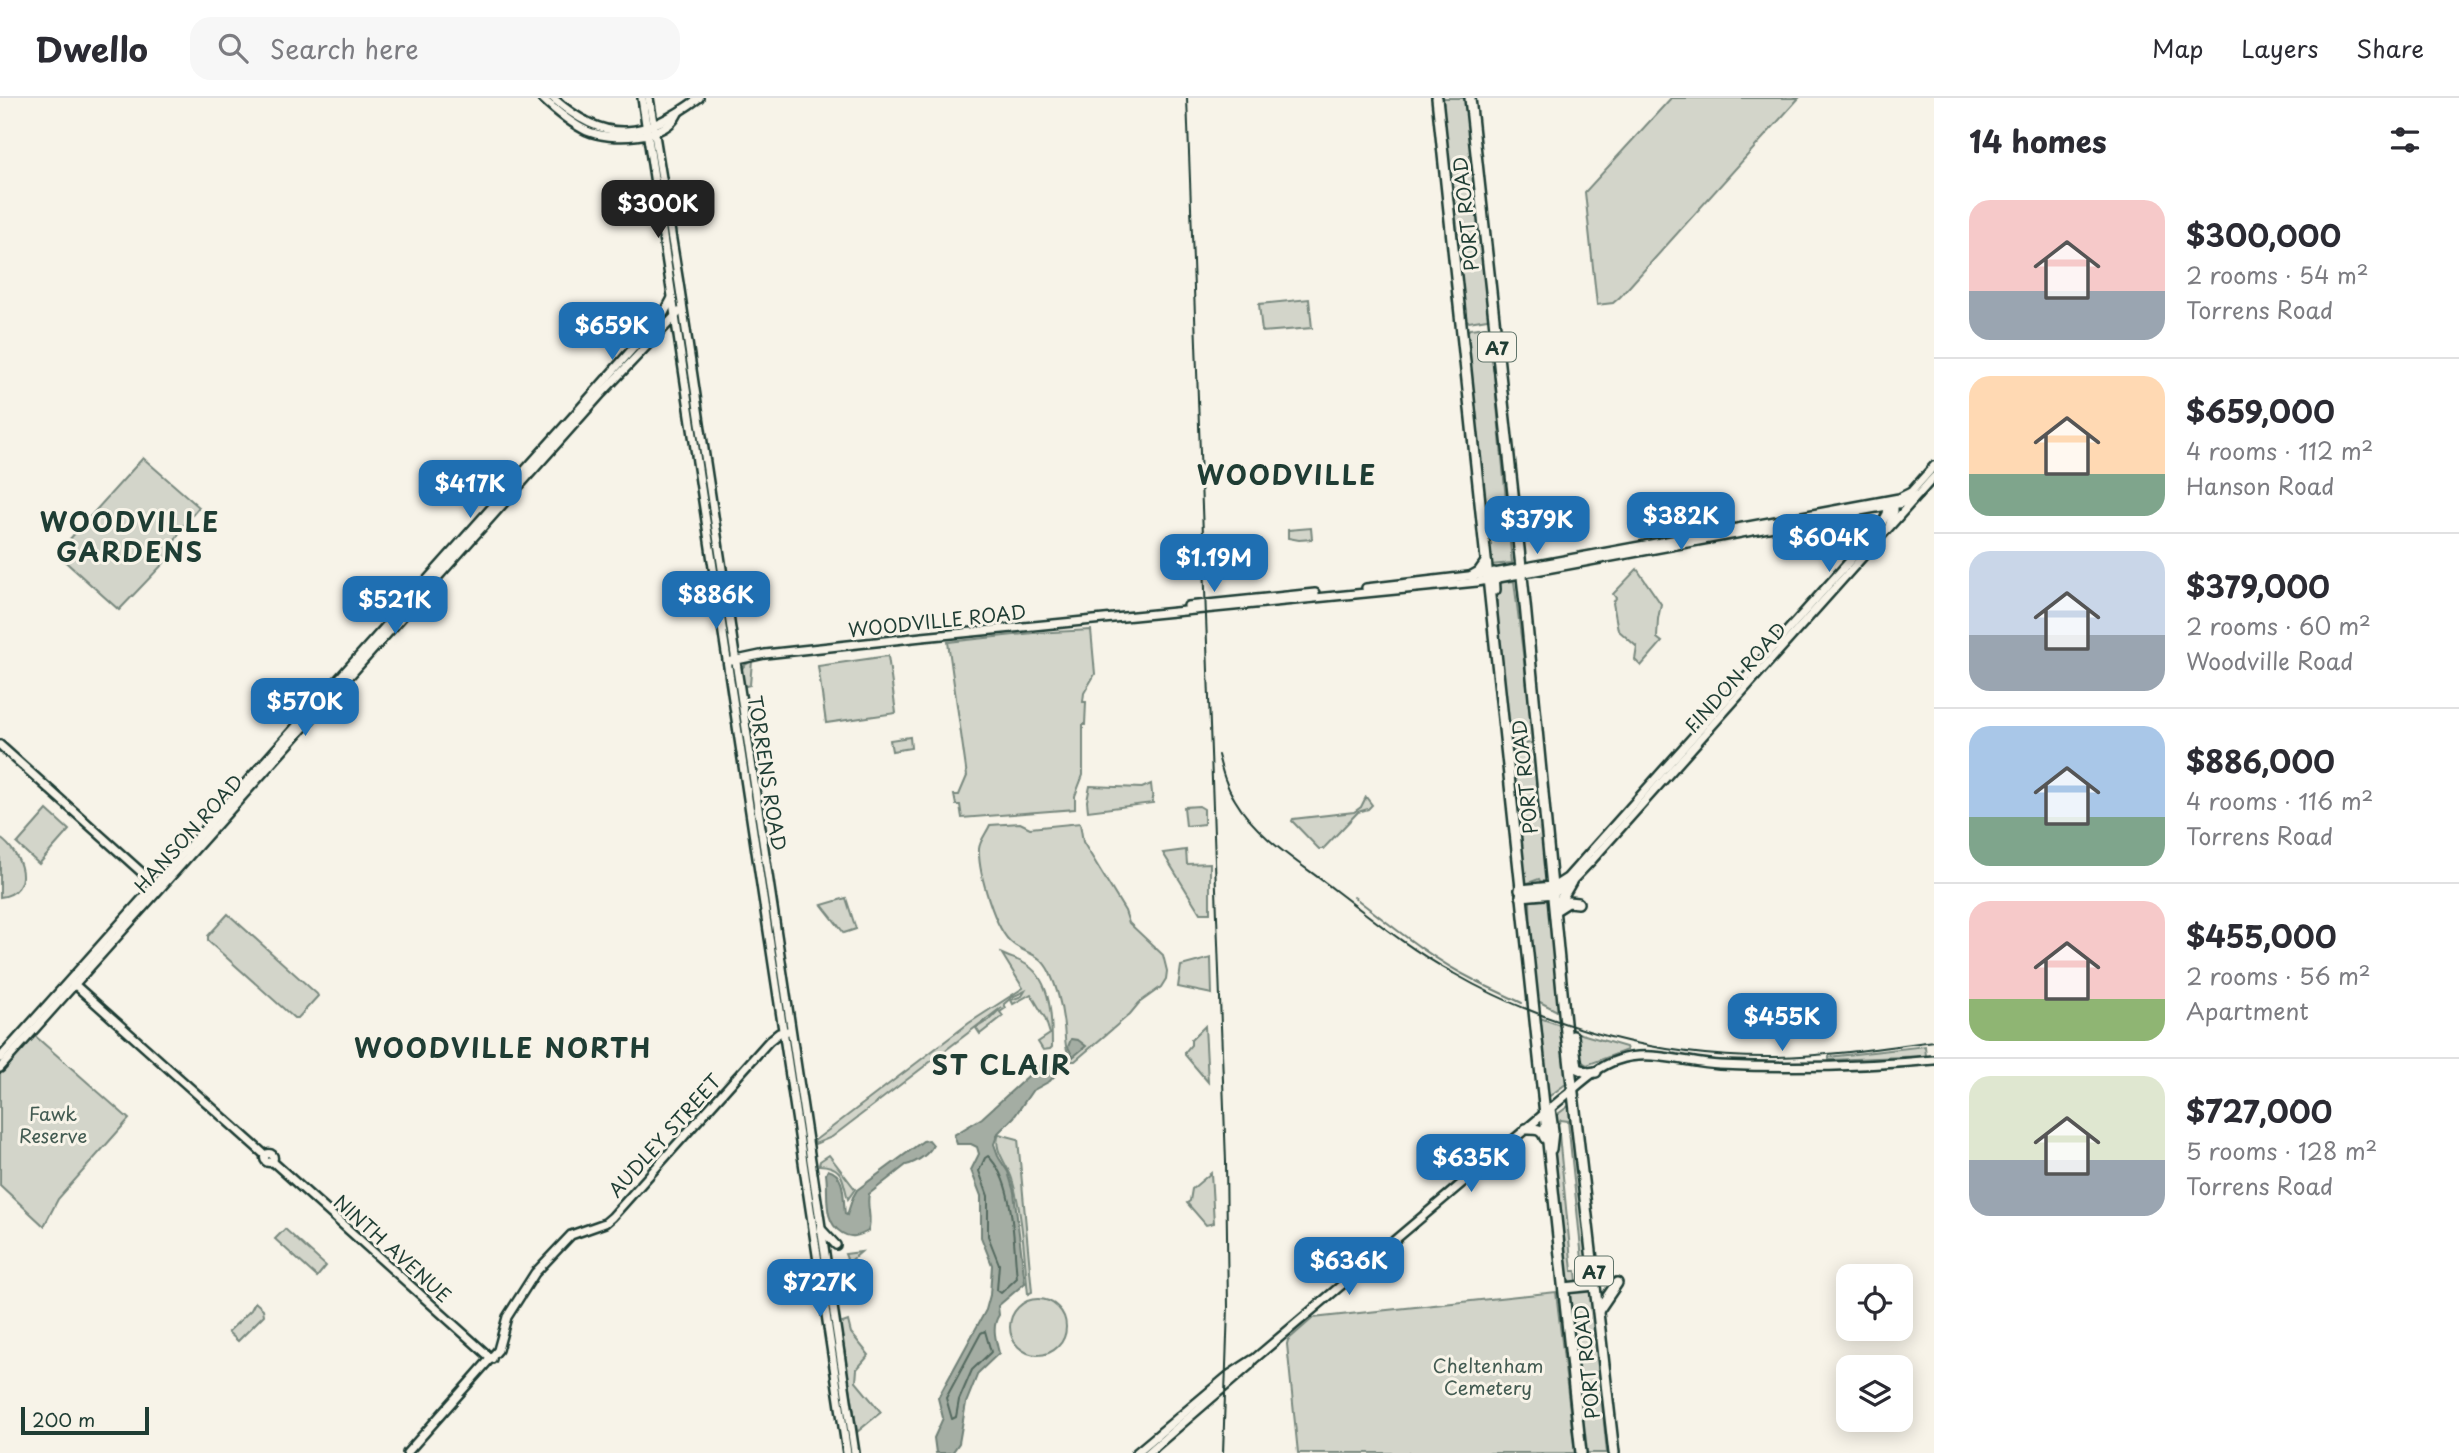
<!DOCTYPE html>
<meta charset="utf-8">
<style>
body{margin:0;font-family:"Playpen Sans",sans-serif;background:#f7f7f7;color:#2b2b33;height:100vh;display:flex;flex-direction:column;font-size:26px;white-space:nowrap}
*{box-sizing:border-box;margin:0}
p{font-size:23px;color:#7c7c81}
.icon{flex:none;width:38px;height:38px;fill:none;stroke:currentColor;stroke-width:2;stroke-linecap:round;stroke-linejoin:round}
.map{position:relative;flex:1;overflow:hidden}
.sheet{display:flex;flex-direction:column;background:#fff;width:525px}
.sheet>*{flex:none}
.controls{position:absolute;left:1836px;top:1166px;display:grid;gap:14px}
.controls a{display:grid;place-items:center;width:77px;height:77px;border-radius:14px;background:#fff;box-shadow:0 4px 18px #0003;font-size:35px}
.scale{position:absolute;left:21px;bottom:18px;width:128px;box-sizing:border-box;padding-left:7px;border:4px solid #1f3d34;border-top:0;font-size:19px;line-height:24px;white-space:nowrap;color:#1f3d34;-webkit-text-stroke:5px #f7f3e8;paint-order:stroke}
.price{position:absolute;translate:-50% -60px;padding:0 16px;border-radius:14px;background:#1f6fb2;color:#fff;font-size:23px;line-height:46px;filter:drop-shadow(0 2px 4px #0008)}
.price::after{content:'';position:absolute;left:50%;top:42px;width:21px;height:16px;margin-left:-10px;background:inherit;clip-path:polygon(0 0,100% 0,50% 100%)}
.price.on{background:#222;color:#fff}
ul{padding:0;list-style:none}
li{display:flex;align-items:center;gap:21px;height:175px;padding:0 35px}
li+li{border-top:2px solid #e1e1e2}
li span{display:grid;place-items:center;flex:none;width:196px;height:140px;border-radius:21px;color:#555}
li>.icon{margin-inline-start:auto}
span .icon{width:84px;height:84px;fill:#fffc;stroke-width:1}
li b{font-size:30px}
h2{display:flex;justify-content:space-between;align-items:center;height:84px;padding:0 35px;font-size:30px}
header{display:flex;align-items:center;gap:42px;box-sizing:border-box;height:98px;padding:0 35px;background:#fff;border-bottom:2px solid #e1e1e2}
header strong{font-size:33px}
nav{display:flex;gap:38px;margin-inline-start:auto;font-size:24px}
.search{width:490px;height:63px;background:#f7f7f7;display:flex;align-items:center;gap:18px;box-sizing:border-box;padding:0 24px;border-radius:21px;color:#7c7c81;font-size:26px}
main{display:flex;flex:1;min-height:0}
.map>svg:first-child{display:block}
</style>
<header>
<strong>Dwello</strong>
<div class="search"><svg class="icon" aria-label="search" viewBox="0 0 24 24"><circle cx="10" cy="10" r="6"/><path d="M15 15l6 6"/></svg>Search here</div>
<nav><a>Map</a><a>Layers</a><a>Share</a></nav>
</header>
<main>
<div class="map">
<svg width="1934" height="1355" viewBox="0 0 1934 1355">
<rect width="100%" height="100%" fill="#f7f3e8"/>
<filter id="ink" filterUnits="userSpaceOnUse"><feTurbulence type="fractalNoise" baseFrequency=".0143" numOctaves="2"/><feDisplacementMap in="SourceGraphic" scale="14" xChannelSelector="R" yChannelSelector="G"/><feConvolveMatrix kernelMatrix="1 2 1 2 8 2 1 2 1" color-interpolation-filters="sRGB"/></filter>
<g filter="url(#ink)">
<g fill="#d3d5ca" stroke="#79897f" stroke-width="2">
<path d="M1441,0h24l10,98 -4,5 -15,3 -4,-3z"/>
<path d="M1671,0h128l-179,199 -7,6 -16,2 -12,-113z"/>
<path d="M1473,110l4,3 12,105 -2,3 -18,3 -4,-4 -11,-104 1,-3z"/>
<path d="M1309,201l3,29 -50,4 -3,-28z"/>
<path d="M1486,229l4,4 22,232 -21,2 -25,-233 4,-3z"/>
<path d="M143,360l56,49 -17,20 -18,36 -45,47 -60,-54v-5z"/>
<path d="M1311,430l1,11 -13,1 -11,-2v-8z"/>
<path d="M1637,471l24,35 -3,15 -1,19 5,4 -21,24 -6,-6 2,-13 -19,-17 -5,-27 3,-5 -3,-4z"/>
<path d="M1514,483l20,160 -3,2 -18,3 -4,-4 -11,-112 -2,-47z"/>
<path d="M1091,532l4,44 -11,19 -1,9h3l-1,23h-2v50l-8,21v13l-113,9 -2,-13h-4l-2,-10h5l8,-19 -19,-134 85,-9z"/>
<path d="M888,558l8,57 -70,10 -8,-57z"/>
<path d="M752,563l-2,24 -8,2c-2,-14 -4,-20 10,-26z"/>
<path d="M910,639l1,11 -19,3 -2,-11z"/>
<path d="M1531,651l4,3 13,130 -8,-1 -1,-2 -14,5 -14,-131 1,-2z"/>
<path d="M1151,686l2,19 -65,8 -1,-10 3,-15 52,2z"/>
<path d="M1366,699l6,8 -4,4 -10,3 -35,37h-4l-27,-28 1,-2 61,-7 7,-5z"/>
<path d="M1199,708l5,3v15l-18,2 -2,-19z"/>
<path d="M47,712l22,20 -30,34 -22,-20z"/>
<path d="M1020,725l10,5 50,-5 3,19 42,69 4,12 34,32 4,16 -1,8 -5,8 -22,16 -9,11 -55,47h-3c-9,-13 -6,-27 -9,-42 -2,-16 -6,-31 -13,-46 -10,-21 -23,-18 -37,-29 -18,-13 -35,-73 -34,-95 0,-7 8,-17 11,-24z"/>
<path d="M0,740c22,15 36,54 0,59z"/>
<path d="M1186,752l1,14 23,-1v50h-10l-37,-60z"/>
<path d="M846,800l10,31 -12,4 -22,-28z"/>
<path d="M1547,802l3,5 9,107 -21,-11 -7,-63 -1,-37z"/>
<path d="M228,816l89,80 1,2 -20,22h-4l-86,-77v-5z"/>
<path d="M1002,856c8,4 18,6 25,11 25,16 25,56 25,82l-2,2 -7,1 -5,-8 12,-8 -5,-16 -14,-24 -18,10 -2,-4 11,-4 3,-5 -13,6 -8,7 2,4 -6,4 3,4 -23,18 -4,-6 13,-8 13,-13 -170,130 -17,7 -1,-3 155,-118 54,-35z"/>
<path d="M1211,860l1,36 -34,-7 3,-21z"/>
<path d="M1540,920l20,7 7,58 -20,15z"/>
<path d="M1205,928l3,56 -23,-27v-3l6,-7v-5z"/>
<path d="M1578,935l48,14 1,3 -40,15 -6,-4z"/>
<path d="M34,937l95,84 -71,80 -14,27 -44,-41v-111z"/>
<path d="M1925,948l1,10 -97,4v-3z"/>
<path d="M1571,1006l11,88 6,87 -7,2 -1,-11 3,-1 -15,-148 -7,-1 -3,4 14,147h4l1,10 -6,2 -4,-3 -13,-136v-27z"/>
<path d="M999,1036l19,5 14,153 -4,2c-4,-38 -5,-79 -16,-115 -4,-14 -20,-30 -13,-45z"/>
<path d="M829,1057l26,34 -7,10c-6,-19 -3,-33 -29,-34l1,-4z"/>
<path d="M1211,1075l3,50 -8,2 -19,-22 3,-2 2,-12z"/>
<path d="M285,1131l41,37 -9,11 -42,-38z"/>
<path d="M861,1154l-28,24 -1,-14 7,3 8,-6 -2,-5z"/>
<path d="M1590,1191l1,2 16,162h-21l-17,-159 1,-2z"/>
<path d="M1556,1194l19,161h-277l-11,-109 1,-4 25,-22z"/>
<circle cx="1038" cy="1229" r="28"/>
<path d="M255,1204l8,7 1,6 -26,26 -10,-9 23,-22z"/>
<path d="M848,1223l3,12 18,22 -12,14 -1,13 25,30 -24,20 -17,-108z"/>
</g>
<g fill="#a4ada3" stroke="#6f8077" stroke-width="2">
<path d="M1071,941l7,1 8,6 -13,11 -5,-10z"/>
<path d="M1039,968l16,1 2,6 -7,8 -18,10 -18,26 -16,16 -4,11 5,14 9,14 6,20 11,91 -27,23 1,9c-8,12 -3,25 0,38l-21,20 -12,30 -7,40 -7,10h-16l-2,-15 9,-20 -5,-20 48,-88 4,-15 2,-30 -11,-28v-41l-10,-26 8,-16 -2,-7 -6,-3h-14l-3,-9 28,-17z"/>
<path d="M929,1042l4,5c-4,9 -17,18 -27,20l-37,29c-3,14 4,24 -1,37 -9,5 -17,8 -26,2 -20,-12 -13,-39 -16,-59l2,-4c18,4 15,29 17,44l2,1 6,-18 4,-7 66,-49z"/>
</g>
<g fill="none" stroke-linecap="round" stroke-linejoin="round">
<g stroke="#546a60" stroke-width="2">
<path d="M988,1058c27,26 25,86 29,122l-16,15 -4,-3 2,-26 -11,-28v-40l-9,-25 6,-13z"/>
<path d="M985,1233l6,21 -19,18 -13,30 -3,17 -4,2 -6,-21 35,-65z"/>
</g>
<g stroke="#6f8077" stroke-width="2">
<path d="M1354,799c39,30 76,61 120,83"/>
<path d="M1476,883l8,4"/>
<path d="M1486,888l36,17"/>
</g>
<defs>
<g id="secondary">
<path d="M542,0c14,13 28,25 45,33 23,10 79,9 91,-18"/>
<path d="M553,0c54,48 91,40 146,0"/>
<path d="M642,0l205,1355"/>
<path d="M649,0l30,185 176,1170"/>
<path d="M1889,428l5,-15v-11"/>
<path d="M1366,490l128,-15 405,-75 12,-6 23,-26"/>
<path d="M1188,508l127,-13"/>
<path d="M732,563l33,-7 157,-17 555,-55 426,-79 15,-8"/>
<path d="M0,647l158,142"/>
<path d="M1553,789l14,-9 312,-350 8,-14 2,-12"/>
<path d="M1554,795l17,-11 22,-23 341,-382"/>
<path d="M73,885l192,172"/>
<path d="M0,960l576,-645 88,-100 8,-15"/>
<path d="M0,970l602,-675 77,-81"/>
<circle cx="269" cy="1060" r="4.5"/>
<path d="M272,1063l220,198"/>
<path d="M823,1133l13,14"/>
<path d="M407,1355l91,-103 9,-33 28,-44 36,-38 34,-12 7,-6 157,-176 10,-8 9,-2"/>
<path d="M1136,1355l93,-78 23,-15"/>
<path d="M1148,1355l102,-88 3,-5 312,-264c16,-13 33,-30 53,-36 31,-11 69,3 101,5 72,3 144,2 215,-5"/>
</g>
<g id="highway">
<path d="M1437,0l144,1355"/>
<path d="M1470,0l55,506 40,419 49,430"/>
<path d="M1494,475l1,17"/>
<path d="M1472,478l7,-4 7,-10"/>
<path d="M1520,792l33,-3"/>
<path d="M1521,798l33,-3"/>
<path d="M1557,808l14,-24"/>
<path d="M1557,811l11,-7 10,1"/>
<path d="M1573,938l4,32 11,5 8,-1"/>
<path d="M1550,1011l3,22 -2,18"/>
<path d="M1526,1031c9,0 16,-1 19,9"/>
<path d="M1564,1190l31,-3"/>
<path d="M1598,1213l19,-28"/>
</g>
</defs>
<use href="#secondary" stroke="#1f3d34" stroke-width="12"/>
<use href="#highway" stroke="#1f3d34" stroke-width="14"/>
<use href="#secondary" stroke="#f7f3e8" stroke-width="7"/>
<use href="#highway" stroke="#f7f3e8" stroke-width="9"/>
<g stroke="#1f3d34" stroke-width="2">
<path d="M1187,0l39,1064 2,145 -5,146"/>
<path d="M1218,657c4,16 8,31 17,45 22,38 67,64 101,91 38,29 75,59 117,82 97,56 212,86 323,84 53,-1 106,-9 158,-16"/>
</g>
</g>
</g>
<g text-anchor="middle" dominant-baseline="central" stroke-width="6" stroke-linejoin="round" paint-order="stroke">
<g fill="#f7f3e8" stroke="#60746a" stroke-width="2">
<rect x="1478" y="234.5" width="38" height="29" rx="5"/>
<rect x="1575" y="1158.5" width="38" height="29" rx="5"/>
</g>
<g font-size="18" font-weight="bold" fill="#1f3d34">
<text x="1497" y="249">A7</text>
<text x="1594" y="1173">A7</text>
</g>
<g font-size="19" fill="#1f3d34" stroke="#f7f3e8">
<text transform="translate(1465 116) rotate(-96)">PORT ROAD</text>
<text transform="translate(937 522) rotate(-6)">WOODVILLE ROAD</text>
<text transform="translate(1735 579) rotate(-48)">FINDON ROAD</text>
<text transform="translate(768 675) rotate(81)">TORRENS ROAD</text>
<text transform="translate(1524 679) rotate(-96)">PORT ROAD</text>
<text transform="translate(188 735) rotate(-48)">HANSON ROAD</text>
<text transform="translate(664 1037) rotate(-48)">AUDLEY STREET</text>
<text transform="translate(393 1150) rotate(42)">NINTH AVENUE</text>
<text transform="translate(1586 1264) rotate(-96)">PORT ROAD</text>
</g>
<g font-size="19" fill="#435b52" stroke="#f7f3e8">
<text x="53" y="1015">Fawk<tspan x="53" dy="22">Reserve</tspan></text>
<text x="1488" y="1267">Cheltenham<tspan x="1488" dy="22">Cemetery</tspan></text>
</g>
<g font-size="26" font-weight="bold" letter-spacing="2" fill="#1f3d34" stroke="#f7f3e8">
<text x="1287" y="376">WOODVILLE</text>
<text x="130" y="423">WOODVILLE<tspan x="130" dy="30">GARDENS</tspan></text>
<text x="503" y="949">WOODVILLE NORTH</text>
<text x="1002" y="966">ST CLAIR</text>
</g>
</g>
</svg>
<div class="controls">
<a><svg class="icon" aria-label="locate" viewBox="0 0 24 24"><circle cx="12" cy="12" r="6"/><path d="M12 2v4M12 18v4M2 12h4M18 12h4"/></svg></a>
<a><svg class="icon" aria-label="layers" viewBox="0 0 24 24"><path d="M12 4l9 5-9 5-9-5zM3 14l9 5 9-5"/></svg></a>
</div>
<div class="scale">200 m</div>
<b class="price on" style="left:658px;top:142px">$300K</b>
<b class="price" style="left:612px;top:264px">$659K</b>
<b class="price" style="left:470px;top:422px">$417K</b>
<b class="price" style="left:1681px;top:454px">$382K</b>
<b class="price" style="left:1537px;top:458px">$379K</b>
<b class="price" style="left:1829px;top:476px">$604K</b>
<b class="price" style="left:1214px;top:496px">$1.19M</b>
<b class="price" style="left:716px;top:533px">$886K</b>
<b class="price" style="left:395px;top:538px">$521K</b>
<b class="price" style="left:305px;top:640px">$570K</b>
<b class="price" style="left:1782px;top:955px">$455K</b>
<b class="price" style="left:1471px;top:1096px">$635K</b>
<b class="price" style="left:1349px;top:1199px">$636K</b>
<b class="price" style="left:820px;top:1221px">$727K</b>
</div>
<section class="sheet">
<h2>14 homes<svg class="icon" aria-label="filters" viewBox="0 0 24 24"><path d="M4 7h16M4 17h16"/><circle cx="9" cy="7" r="2"/><circle cx="15" cy="17" r="2"/></svg></h2>
<ul>
<li><span style="background:linear-gradient(#f6c9c9 65%,#9aa5b1 0)"><svg class="icon" aria-label="home" viewBox="0 0 24 24"><path d="M3 11l9-7 9 7M6 9v11h12V9"/></svg></span><div><b>$300,000</b><p>2 rooms · 54 m²</p><p>Torrens Road</p></div></li>
<li><span style="background:linear-gradient(#ffd9b3 70%,#7fa58c 0)"><svg class="icon" aria-label="home" viewBox="0 0 24 24"><path d="M3 11l9-7 9 7M6 9v11h12V9"/></svg></span><div><b>$659,000</b><p>4 rooms · 112 m²</p><p>Hanson Road</p></div></li>
<li><span style="background:linear-gradient(#c9d6e8 60%,#9aa5b1 0)"><svg class="icon" aria-label="home" viewBox="0 0 24 24"><path d="M3 11l9-7 9 7M6 9v11h12V9"/></svg></span><div><b>$379,000</b><p>2 rooms · 60 m²</p><p>Woodville Road</p></div></li>
<li><span style="background:linear-gradient(#a9c7e8 65%,#7fa58c 0)"><svg class="icon" aria-label="home" viewBox="0 0 24 24"><path d="M3 11l9-7 9 7M6 9v11h12V9"/></svg></span><div><b>$886,000</b><p>4 rooms · 116 m²</p><p>Torrens Road</p></div></li>
<li><span style="background:linear-gradient(#f6c9c9 70%,#8fb573 0)"><svg class="icon" aria-label="home" viewBox="0 0 24 24"><path d="M3 11l9-7 9 7M6 9v11h12V9"/></svg></span><div><b>$455,000</b><p>2 rooms · 56 m²</p><p>Apartment</p></div></li>
<li><span style="background:linear-gradient(#dfe7d0 60%,#9aa5b1 0)"><svg class="icon" aria-label="home" viewBox="0 0 24 24"><path d="M3 11l9-7 9 7M6 9v11h12V9"/></svg></span><div><b>$727,000</b><p>5 rooms · 128 m²</p><p>Torrens Road</p></div></li>
</ul>
</section>
</main>
